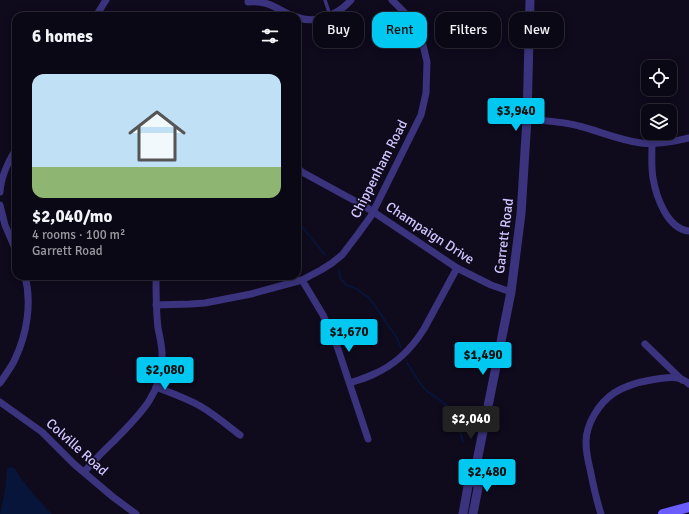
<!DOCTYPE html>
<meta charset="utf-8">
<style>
body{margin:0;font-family:Signika,sans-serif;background:#14111e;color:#f1f3f6;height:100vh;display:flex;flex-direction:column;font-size:15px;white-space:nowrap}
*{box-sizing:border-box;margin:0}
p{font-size:13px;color:#9a9aa0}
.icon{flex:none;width:22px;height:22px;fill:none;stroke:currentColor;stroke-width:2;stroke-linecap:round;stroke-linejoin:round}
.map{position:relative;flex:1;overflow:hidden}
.sheet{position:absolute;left:12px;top:12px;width:289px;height:268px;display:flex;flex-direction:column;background:#0b0815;border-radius:12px;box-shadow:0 2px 10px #0003,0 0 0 1px #2b2934}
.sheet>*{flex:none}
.guide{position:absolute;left:313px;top:12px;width:316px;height:36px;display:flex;gap:8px}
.tools{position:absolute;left:641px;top:60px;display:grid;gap:8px}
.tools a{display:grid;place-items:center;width:36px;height:36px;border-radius:8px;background:#0b0815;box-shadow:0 2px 10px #0003,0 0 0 1px #2b2934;font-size:20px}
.price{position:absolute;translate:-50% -34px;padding:0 9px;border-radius:4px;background:#00c8f0;color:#111;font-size:13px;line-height:26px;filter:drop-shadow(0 1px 2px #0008)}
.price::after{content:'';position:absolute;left:50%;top:24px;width:12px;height:9px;margin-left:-6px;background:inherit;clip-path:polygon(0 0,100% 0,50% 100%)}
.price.active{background:#222;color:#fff}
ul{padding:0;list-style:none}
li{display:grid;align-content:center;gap:8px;height:212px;padding:0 20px}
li+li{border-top:1px solid #2b2934}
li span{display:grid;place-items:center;height:124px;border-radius:12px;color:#555}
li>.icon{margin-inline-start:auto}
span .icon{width:72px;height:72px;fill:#fffc;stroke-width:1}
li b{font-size:17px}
h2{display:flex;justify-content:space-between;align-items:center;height:48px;padding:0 20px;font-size:17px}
.chip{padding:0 14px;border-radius:12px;background:#0b0815;box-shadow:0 2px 10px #0003,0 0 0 1px #2b2934;font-size:14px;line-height:36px}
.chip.active{background:#00c8f0;color:#111}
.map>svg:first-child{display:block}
</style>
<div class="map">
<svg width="689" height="514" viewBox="0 0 689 514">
<rect width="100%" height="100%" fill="#0f0a1c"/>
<path fill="#061539" d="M11,467l4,1 5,9 14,18 18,19h-52l5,-24 2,-21z"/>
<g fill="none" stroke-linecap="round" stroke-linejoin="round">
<g stroke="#061539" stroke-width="2">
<path d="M297,223l8,7 20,25"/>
<path d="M339,271l1,7 6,7 9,3 13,9 7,9 22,32 4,10"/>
<path d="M407,363c7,9 11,20 20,28 9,7 18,11 25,21 5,8 8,20 11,29"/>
</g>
<path stroke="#3b337d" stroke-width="3.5" d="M325,0l5,15"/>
<g stroke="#3b337d" stroke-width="7">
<path d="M248,2c20,-2 29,7 45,14"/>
<path d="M96,16l10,-16"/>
<path d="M297,17c18,8 42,-3 54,-17"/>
<path d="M527,119c17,2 35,2 52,7 20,5 40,14 62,17 16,2 32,-1 48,-5"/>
<path d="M652,143c0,12 -1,23 1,35 3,18 14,51 36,53"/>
<path d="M297,167l5,5 64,35 91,61 34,17 20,7"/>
<path d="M0,192c1,-16 8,-30 16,-43"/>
<path d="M0,205l5,20 11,26"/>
<path d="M302,280l21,35 14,31 31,93"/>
<path d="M156,305l34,-1 15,-1 46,-9 51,-14 19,-10 11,-7 10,-8 16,-21 13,-18 50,-101 5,-22 1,-31 -4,-17 -8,-17 -8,-13 -15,-15"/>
<path d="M645,344l37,36"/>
<path d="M0,383c5,-8 11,-15 15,-24 12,-25 17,-56 10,-83"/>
<path d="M350,383c8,-3 16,-5 24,-9 21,-9 38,-26 50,-45l33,-61"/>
<path d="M156,387c15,6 30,11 44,19 14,8 27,19 40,29"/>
<path d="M0,402l42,30 32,32 39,33 23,17"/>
<path d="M84,472c10,-11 19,-21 30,-31 23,-24 48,-46 48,-82 1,-10 -2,-21 -4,-31 -2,-17 -2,-35 -2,-52"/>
<path d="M601,514c-5,-15 -8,-30 -11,-45 -2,-8 -4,-18 -4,-27 0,-18 13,-39 28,-49 11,-7 25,-11 37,-13 13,-2 28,-6 38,4"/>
</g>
<g stroke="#3b337d" stroke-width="9">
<path d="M463,514l5,-28 7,-15 36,-179 10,-78 6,-95 3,-119"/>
<path d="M473,514l5,-26 -3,-17"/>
</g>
<path stroke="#6b5cff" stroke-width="10" d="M663,514l26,-7"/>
</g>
<g text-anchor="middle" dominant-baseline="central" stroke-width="3.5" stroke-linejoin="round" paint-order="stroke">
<g font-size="14" fill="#d0c5ff" stroke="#0f0a1c">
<text transform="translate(379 169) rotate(-63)">Chippenham Road</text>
<text transform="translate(430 233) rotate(33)">Champaign Drive</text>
<text transform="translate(504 236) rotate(-83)">Garrett Road</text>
<text transform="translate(77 447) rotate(42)">Colville Road</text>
</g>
</g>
</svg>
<div class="tools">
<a><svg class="icon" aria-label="locate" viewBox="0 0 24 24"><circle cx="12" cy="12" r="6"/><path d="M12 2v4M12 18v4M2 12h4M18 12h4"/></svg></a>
<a><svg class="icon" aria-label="layers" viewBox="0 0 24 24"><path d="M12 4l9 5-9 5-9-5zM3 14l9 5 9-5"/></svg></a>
</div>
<b class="price" style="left:516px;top:132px">$3,940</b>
<b class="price" style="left:349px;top:353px">$1,670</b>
<b class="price" style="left:483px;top:376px">$1,490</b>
<b class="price" style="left:165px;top:391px">$2,080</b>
<b class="price active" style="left:471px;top:440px">$2,040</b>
<b class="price" style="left:487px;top:493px">$2,480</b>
<div class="guide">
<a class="chip">Buy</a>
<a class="chip active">Rent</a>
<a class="chip">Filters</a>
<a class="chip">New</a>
</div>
<section class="sheet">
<h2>6 homes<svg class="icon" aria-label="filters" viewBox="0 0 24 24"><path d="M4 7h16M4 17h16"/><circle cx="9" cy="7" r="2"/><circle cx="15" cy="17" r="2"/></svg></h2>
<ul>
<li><span style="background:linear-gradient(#bfe0f5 75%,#8fb573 0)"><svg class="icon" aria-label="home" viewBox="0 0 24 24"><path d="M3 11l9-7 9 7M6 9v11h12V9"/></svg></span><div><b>$2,040/mo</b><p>4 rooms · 100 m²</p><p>Garrett Road</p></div></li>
</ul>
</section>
</div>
